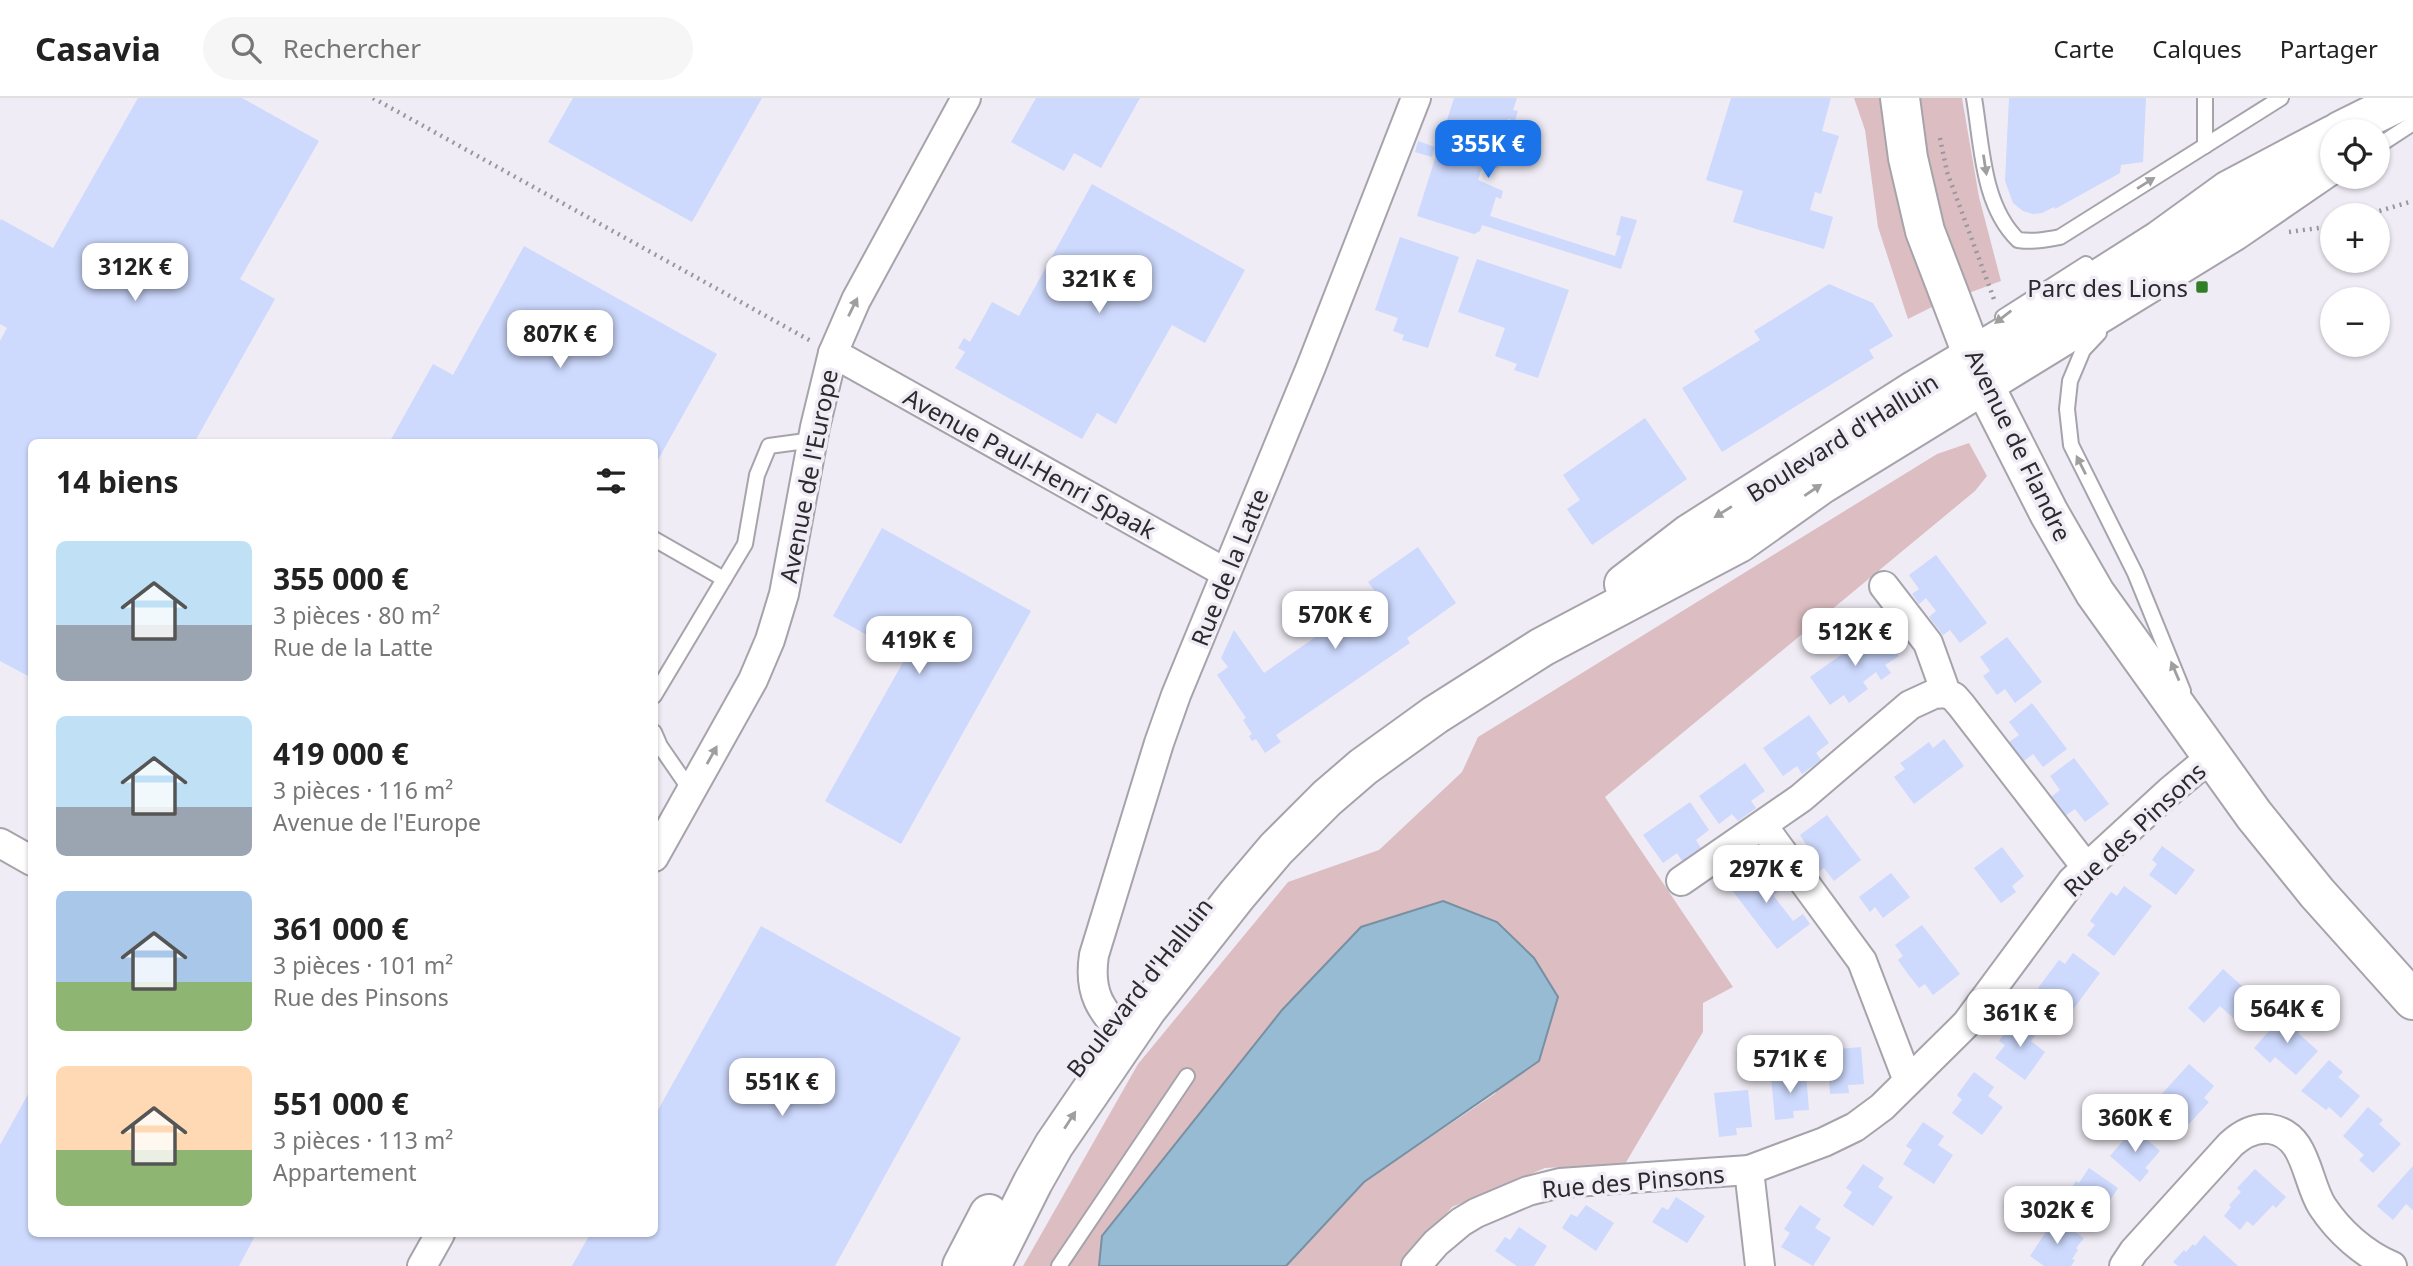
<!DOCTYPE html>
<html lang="fr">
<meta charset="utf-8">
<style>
body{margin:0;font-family:"Noto Sans",sans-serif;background:#f6f6f6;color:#222;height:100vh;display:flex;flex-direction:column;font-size:26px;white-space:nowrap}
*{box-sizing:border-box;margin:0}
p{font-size:23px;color:#767676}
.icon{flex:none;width:38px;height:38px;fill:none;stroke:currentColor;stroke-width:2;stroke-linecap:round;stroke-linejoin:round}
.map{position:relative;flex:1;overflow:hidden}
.panel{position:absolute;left:28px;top:341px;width:630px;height:798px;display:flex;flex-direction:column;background:#fff;border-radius:10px;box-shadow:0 2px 5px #0004}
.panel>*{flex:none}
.controls{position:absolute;left:2320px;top:21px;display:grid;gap:14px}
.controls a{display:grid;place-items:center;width:70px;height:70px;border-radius:50%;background:#fff;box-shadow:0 2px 5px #0004;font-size:35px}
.price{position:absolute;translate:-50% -60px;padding:0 16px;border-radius:14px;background:#fff;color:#222;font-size:23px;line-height:46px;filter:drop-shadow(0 2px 4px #0008)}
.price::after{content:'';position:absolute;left:50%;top:42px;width:21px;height:16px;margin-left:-10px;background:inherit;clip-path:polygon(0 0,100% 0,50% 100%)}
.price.current{background:#1a73e8;color:#fff}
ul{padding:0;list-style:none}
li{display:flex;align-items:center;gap:21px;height:175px;padding:0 28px}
li span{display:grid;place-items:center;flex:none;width:196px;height:140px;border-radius:10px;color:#555}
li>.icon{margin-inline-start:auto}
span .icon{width:84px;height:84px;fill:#fffc;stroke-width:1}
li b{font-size:30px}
h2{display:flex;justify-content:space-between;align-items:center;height:84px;padding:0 28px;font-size:30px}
header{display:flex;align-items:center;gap:42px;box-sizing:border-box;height:98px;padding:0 35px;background:#fff;border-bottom:2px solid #e0e0e0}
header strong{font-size:33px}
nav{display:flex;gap:38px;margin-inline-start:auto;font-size:24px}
.search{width:490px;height:63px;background:#f6f6f6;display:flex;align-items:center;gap:18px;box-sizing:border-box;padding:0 24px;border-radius:38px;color:#767676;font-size:26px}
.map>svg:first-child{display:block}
</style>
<header>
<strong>Casavia</strong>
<div class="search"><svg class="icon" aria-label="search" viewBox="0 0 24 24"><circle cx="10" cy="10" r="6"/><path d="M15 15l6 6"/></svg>Rechercher</div>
<nav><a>Carte</a><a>Calques</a><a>Partager</a></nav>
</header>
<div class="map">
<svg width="2413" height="1168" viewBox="0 0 2413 1168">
<rect width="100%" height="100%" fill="#f0ecf5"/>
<g fill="#dcbec2">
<path d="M1854,0h108l17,99 22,84 -67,25 -26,13 -30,-92 -13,-97z"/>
<path d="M1969,345l18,33 -12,15 -370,306 128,190 -30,16v29l-78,132 -80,4 -93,39 -51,59h-115l78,-84 132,-89 -135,-166 -79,83 -180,226 -3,30h-76l115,-202 150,-182 91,-32 83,-78 16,-35 459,-283z"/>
</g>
<path fill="#98bbd4" stroke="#7790a2" stroke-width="2" d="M1443,803l54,21 37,36 24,39 -19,64 -175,121 -78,84h-187l3,-30 180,-226 79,-83z"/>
<g fill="#cdd9fd">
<path d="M138,0h104l77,43 -79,138 35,20 -81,144h-162v235l-32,-17v-320l7,-13 -7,-4v-103l1,-2 52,29z"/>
<path d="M573,0h189l-70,124 -144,-80z"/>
<path d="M1036,0h104l-39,70 -27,-15 -10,18 -53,-29z"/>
<path d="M1454,0h63l-4,12 5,1 -3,10 -7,-2 -4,11 -10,-3 -5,17 8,3 -3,8 7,2 -3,11 -15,-4 -5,16 25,11 -2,8 -5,-2 -6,19 125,40 6,-20 -5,-1 5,-19 16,4 -16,49 -139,-44 -2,6 -6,3 -57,-18z"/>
<path d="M1731,0h100l-9,33 17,5 -18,58 -6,-2 -5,18 23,7 -9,32 -91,-27 10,-31 -37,-11z"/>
<path d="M2009,0h137l-3,64 -22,3 -1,8 -65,36 -1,-2 -12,6 -9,1 -10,-3 -10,-8 -8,-22z"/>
<path d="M1418,43l17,6 -3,10 -17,-5z"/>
<path d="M1092,86l153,86 -40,73 -33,-18 -56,99 -19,-11 -15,26 -127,-71 10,-16 -7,-4 6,-10 6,4 22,-40 27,14z"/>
<path d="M1400,139l59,20 -31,91 -26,-8 2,-5 -11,-4 5,-13 -23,-8z"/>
<path d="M524,148l193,108 -63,113v-24h-265l44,-79 20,11z"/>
<path d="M1477,161l92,31 -31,88 -24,-8 3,-6 -22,-8 10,-28 -47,-16z"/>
<path d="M1829,186l44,19 20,33 -24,14 5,8 -152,94 -40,-64 78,-48 -6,-9z"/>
<path d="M1645,320l42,61 -95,66 -25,-36 13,-9 -17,-25z"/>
<path d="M882,430l149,83 -130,233 -76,-43 81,-144 -73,-41z"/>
<path d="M1418,449l38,56 -49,35 3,5 -134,92 5,7 -16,11 -9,-14 -4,2 -3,-5 3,-2 -9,-14 3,-2 -29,-43 11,-8 -7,-9 13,-28 30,43 113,-79 -9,-12z"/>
<path d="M1936,457l51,68 -27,20 -10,-13 -7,5 -14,-18 7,-6 -10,-13 -7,6 -7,-10 7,-5 -10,-14z"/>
<path d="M1879,530l20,28 -14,9 6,8 -10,7 -5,-8 -13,10 5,7 -19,14 -5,-8 -14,10 -20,-28z"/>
<path d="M2007,539l35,45 -27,21 -10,-14 -8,6 -14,-19 7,-5 -10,-14z"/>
<path d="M2032,605l35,46 -24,18 -10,-13 -9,7 -15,-19 10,-7 -10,-13z"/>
<path d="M1809,617l20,28 -13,10 5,7 -19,14 -5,-8 -14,10 -20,-28z"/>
<path d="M1944,641l20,27 -50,38 -20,-27 11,-8 -5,-6 5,-3 24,-18 4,6z"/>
<path d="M2074,660l35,46 -24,18 -10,-13 -10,7 -14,-19 9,-7 -10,-14z"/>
<path d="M1745,665l20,28 -14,10 5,7 -18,13 -6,-7 -13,10 -20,-28z"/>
<path d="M1690,704l19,28 -13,10 5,8 -19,13 -5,-8 -14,10 -20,-28z"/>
<path d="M1827,717l34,45 -27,21 -10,-13 -7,5 -14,-17 6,-7 -9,-14z"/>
<path d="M2162,748l33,24 -19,25 -27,-20 8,-11 -5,-4z"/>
<path d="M2002,749l22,29 -12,10 4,6 -15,11 -27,-35z"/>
<path d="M1749,765l10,14 10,-8 7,9 7,10 -10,7 20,26 10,-7 7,10 -33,25 -52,-68z"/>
<path d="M1891,775l19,24 -27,21 -8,-11 -5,5 -11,-15z"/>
<path d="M2124,788l28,20 -38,50 -27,-21 8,-10 -5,-4 17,-24 4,-5 6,4z"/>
<path d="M1922,827l38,49 -27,21 -8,-11 -6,4 -11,-14 -10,-14 5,-4 -8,-11z"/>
<path d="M761,828l200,112 -126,228h-263l18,-32h64v-117z"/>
<path d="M2073,855l27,20 -37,50 -27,-20 8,-11 -6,-4 21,-28 6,4z"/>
<path d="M2223,871l37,33 -20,22 -20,-18 -16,17 -16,-15z"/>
<path d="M2285,915l17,15 -4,5 20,18 -22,24 -21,-18 -5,6 -16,-15z"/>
<path d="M2016,919l21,16 -6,8 14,11 -20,28 -30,-22 10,-13 -6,-4z"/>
<path d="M1861,949l3,37 -16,1 1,8 -19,1 -3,-44z"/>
<path d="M2329,962l14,12 -5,5 22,19 -19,22 -12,-11 -3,3 -25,-19z"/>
<path d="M2189,966l25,22 -10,12 5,4 -20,22 -30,-27z"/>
<path d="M1974,974l20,15 -6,9 15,11 -21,28 -30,-22 10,-13 -5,-5z"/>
<path d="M1806,975l3,37 -16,1 1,7 -19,2 -4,-44z"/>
<path d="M32,989v147h224l-17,32h-239v-121z"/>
<path d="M1748,992l4,37 -16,1 1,7 -18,2 -5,-44z"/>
<path d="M2368,1009l15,13 -4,4 22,20 -28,29 -14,-13 5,-5 -21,-19z"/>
<path d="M1923,1024l21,14 -6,9 15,10 -19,29 -31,-20 9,-14 -6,-4z"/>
<path d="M2134,1030l26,23 -15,17 4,3 -9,11 -30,-26z"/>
<path d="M1863,1066l21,14 -6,9 15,10 -20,29 -30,-20 9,-14 -6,-4z"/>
<path d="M2413,1068v44l-7,-6 -13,16 -16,-14z"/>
<path d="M2089,1070l29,20 -11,17 2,2 -6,9 2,1 -8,11 -36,-23 15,-24 3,2z"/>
<path d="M2255,1071l31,28 -10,11 -3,-3 -20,21 -6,-5 -7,9 -16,-14 7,-9 -2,-2 12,-13 -4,-4z"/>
<path d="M1676,1099l29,19 -18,27 -35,-21 10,-15 6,3z"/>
<path d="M1586,1107l28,18 -18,28 -34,-23 9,-14 6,3z"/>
<path d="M1800,1107l21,14 -6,9 16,10 -18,28 -32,-19 9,-14 -6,-4z"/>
<path d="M2055,1120l29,20 -8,10 2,2 -6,9 3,1 -4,6h-27l-14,-10z"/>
<path d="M1519,1129l28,19 -13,20h-17l-22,-15 10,-14 5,3z"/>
<path d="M2204,1137l34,31h-60l-5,-4 11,-12 2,2 7,-8 2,2z"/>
</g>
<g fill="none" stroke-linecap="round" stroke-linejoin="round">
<defs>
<g id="service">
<path d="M1974,0c8,47 8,107 44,142 15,2 27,0 42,-3l221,-139"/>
<path d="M2205,48v-48"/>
<path d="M2378,48l35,-23"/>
<path d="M2003,219l83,-53"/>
<path d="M2099,235l-16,17 -13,31 -3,28 4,36 64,128 48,118"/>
<path d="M654,441l70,40"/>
<path d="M654,598l91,-152 12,-69 12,-29 44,-6"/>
<path d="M654,634l6,14 31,45"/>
<path d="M1059,1168l128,-190"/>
</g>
<g id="minor">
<path d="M833,255l393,220"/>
<path d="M1884,488l44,57 18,50 8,4 7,8 125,162"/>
<path d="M1763,728l99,135 46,120"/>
<path d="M0,745l32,18"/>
<path d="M654,759l99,-177 17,-40 14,-46 31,-167 18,-74 23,-53 110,-202"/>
<path d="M1681,783l120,-83 109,-93 24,-11 12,-1"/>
<path d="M1126,939c-25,-27 -38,-43 -32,-82l65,-212 17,-48 135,-328 105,-269"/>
<path d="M1749,1072l11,96"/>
<path d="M422,1168l18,-32"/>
<path d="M1416,1168l20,-23 25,-21 15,-9 52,-22 32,-8 189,-13 75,-28 31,-15 27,-20 84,-83 106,-143 98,-90 41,-34"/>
<path d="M2124,1168l10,-15 97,-107c11,-10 24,-17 39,-15 37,5 36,52 52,77 17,26 42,48 70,60"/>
</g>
<g id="secondary">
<path d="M2340,33l67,-33"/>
<path d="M1624,486l65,-50 226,-144 138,-82 107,-68 69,-50 104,-55"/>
<path d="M962,1168l27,-52"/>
<path d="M991,1168l42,-84 21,-37 93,-136 90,-114 39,-46 51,-51 36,-31 72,-52 107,-68 197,-104 83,-59 412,-253 99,-68"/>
</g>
<path id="primary" d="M1900,0l8,60 17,73 59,154 65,128 46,80 159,222 63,78 96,107"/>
</defs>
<use href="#service" stroke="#a6a3ab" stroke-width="18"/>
<use href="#minor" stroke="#a6a3ab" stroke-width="32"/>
<use href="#secondary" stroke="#a6a3ab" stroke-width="42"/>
<use href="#primary" stroke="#a6a3ab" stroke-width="42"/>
<g stroke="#9a979e" stroke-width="4.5" stroke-dasharray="2 5" stroke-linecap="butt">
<path d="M373,0l438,243"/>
<path d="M1940,40l7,34 48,130"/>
<path d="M2366,117l47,-14"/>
<path d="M2289,134l44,-6"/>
</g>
<use href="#service" stroke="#fff" stroke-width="14"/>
<use href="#minor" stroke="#fff" stroke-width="28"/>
<use href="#secondary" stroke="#fff" stroke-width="38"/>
<use href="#primary" stroke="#fff" stroke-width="38"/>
</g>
<defs><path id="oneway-solid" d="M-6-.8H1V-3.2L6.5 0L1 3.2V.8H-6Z" transform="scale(1.75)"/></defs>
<g fill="#a09fa0">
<use href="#oneway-solid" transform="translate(1985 67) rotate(81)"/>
<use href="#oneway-solid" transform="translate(2146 85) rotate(-32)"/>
<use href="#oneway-solid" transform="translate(853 209) rotate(-64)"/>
<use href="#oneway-solid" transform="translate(2003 219) rotate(142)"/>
<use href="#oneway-solid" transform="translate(2081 367) rotate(-117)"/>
<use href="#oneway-solid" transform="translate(1813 392) rotate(-34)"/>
<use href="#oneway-solid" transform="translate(1723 414) rotate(148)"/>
<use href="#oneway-solid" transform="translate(2175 573) rotate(-113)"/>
<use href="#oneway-solid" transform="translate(712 657) rotate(-61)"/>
<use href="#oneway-solid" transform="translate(1070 1022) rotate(-57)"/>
</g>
<rect fill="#317e27" stroke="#f0ecf5" stroke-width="2.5" x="2195" y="182" width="14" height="14" rx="3.5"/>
<g text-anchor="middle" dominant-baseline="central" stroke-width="7" stroke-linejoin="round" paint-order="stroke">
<g font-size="24" fill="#2b2a2d" stroke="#f0ecf5" text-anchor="end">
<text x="2188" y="189">Parc des Lions</text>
</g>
<g font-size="24" fill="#2b2a2d" stroke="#f0ecf5">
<text transform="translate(1842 339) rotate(-32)">Boulevard d'Halluin</text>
<text transform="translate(2019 347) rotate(64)">Avenue de Flandre</text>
<text transform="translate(1030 365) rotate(29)">Avenue Paul-Henri Spaak</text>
<text transform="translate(808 378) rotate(-79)">Avenue de l'Europe</text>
<text transform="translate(1229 469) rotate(-68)">Rue de la Latte</text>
<text transform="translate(2134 731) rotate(-43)">Rue des Pinsons</text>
<text transform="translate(1139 889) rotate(-52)">Boulevard d'Halluin</text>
<text transform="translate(1633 1083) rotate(-5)">Rue des Pinsons</text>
</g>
</g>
</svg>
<div class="controls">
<a><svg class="icon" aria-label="locate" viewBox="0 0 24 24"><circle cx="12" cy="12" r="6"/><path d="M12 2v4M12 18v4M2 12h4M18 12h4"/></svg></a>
<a>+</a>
<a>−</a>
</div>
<b class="price current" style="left:1488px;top:82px">355K €</b>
<b class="price" style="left:135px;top:205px">312K €</b>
<b class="price" style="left:1099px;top:217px">321K €</b>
<b class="price" style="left:560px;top:272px">807K €</b>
<b class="price" style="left:1335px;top:553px">570K €</b>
<b class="price" style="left:1855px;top:570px">512K €</b>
<b class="price" style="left:919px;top:578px">419K €</b>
<b class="price" style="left:1766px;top:807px">297K €</b>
<b class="price" style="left:2287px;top:947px">564K €</b>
<b class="price" style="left:2020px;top:951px">361K €</b>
<b class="price" style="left:1790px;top:997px">571K €</b>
<b class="price" style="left:782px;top:1020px">551K €</b>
<b class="price" style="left:2135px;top:1056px">360K €</b>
<b class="price" style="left:2057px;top:1148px">302K €</b>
<section class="panel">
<h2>14 biens<svg class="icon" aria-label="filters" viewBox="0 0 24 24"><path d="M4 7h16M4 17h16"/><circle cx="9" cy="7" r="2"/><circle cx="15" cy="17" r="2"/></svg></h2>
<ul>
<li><span style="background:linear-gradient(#bfe0f5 60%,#9aa5b1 0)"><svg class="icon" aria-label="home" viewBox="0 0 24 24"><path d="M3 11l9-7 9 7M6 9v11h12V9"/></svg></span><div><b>355 000 €</b><p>3 pièces · 80 m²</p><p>Rue de la Latte</p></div></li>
<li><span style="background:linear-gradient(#bfe0f5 65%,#9aa5b1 0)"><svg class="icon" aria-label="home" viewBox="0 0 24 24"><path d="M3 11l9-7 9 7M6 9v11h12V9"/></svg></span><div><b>419 000 €</b><p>3 pièces · 116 m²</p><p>Avenue de l'Europe</p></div></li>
<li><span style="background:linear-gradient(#a9c7e8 65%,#8fb573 0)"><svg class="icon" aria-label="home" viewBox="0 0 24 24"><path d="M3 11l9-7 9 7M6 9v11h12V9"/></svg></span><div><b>361 000 €</b><p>3 pièces · 101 m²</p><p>Rue des Pinsons</p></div></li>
<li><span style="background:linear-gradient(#ffd9b3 60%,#8fb573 0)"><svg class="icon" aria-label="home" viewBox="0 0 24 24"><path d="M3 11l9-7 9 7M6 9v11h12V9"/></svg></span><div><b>551 000 €</b><p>3 pièces · 113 m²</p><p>Appartement</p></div></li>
</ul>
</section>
</div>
